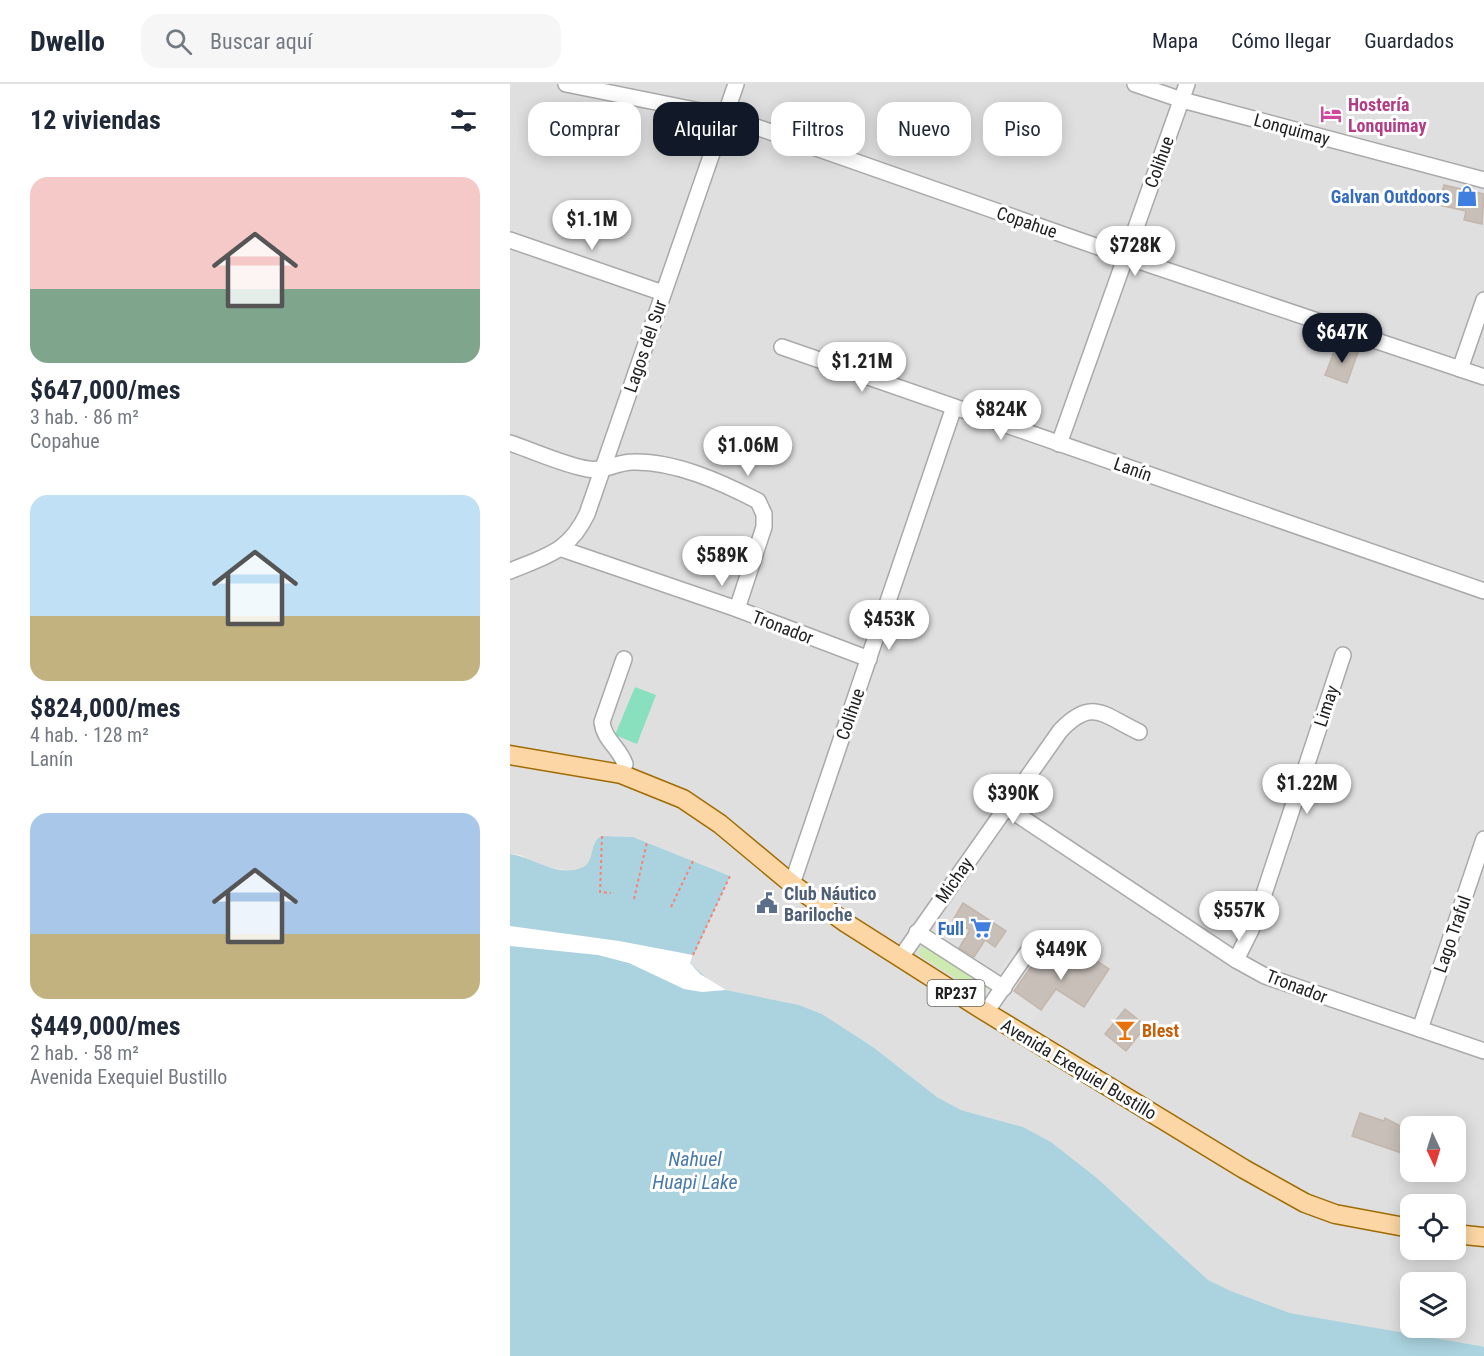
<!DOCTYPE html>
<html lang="es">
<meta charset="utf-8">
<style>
body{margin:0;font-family:"Roboto Condensed",sans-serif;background:#f6f6f7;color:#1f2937;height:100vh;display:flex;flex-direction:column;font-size:22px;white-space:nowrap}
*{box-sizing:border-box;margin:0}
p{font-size:20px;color:#747a83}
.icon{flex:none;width:33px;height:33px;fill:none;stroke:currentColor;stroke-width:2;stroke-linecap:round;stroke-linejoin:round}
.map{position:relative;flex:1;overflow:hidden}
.side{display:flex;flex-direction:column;background:#fff;width:510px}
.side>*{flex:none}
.top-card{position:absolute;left:18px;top:18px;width:570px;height:54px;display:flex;gap:12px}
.needle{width:39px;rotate:176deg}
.tools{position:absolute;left:890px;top:1032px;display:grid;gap:12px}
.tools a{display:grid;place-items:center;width:66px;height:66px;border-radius:12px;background:#fff;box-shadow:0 3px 15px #0003;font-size:30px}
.price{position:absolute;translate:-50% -51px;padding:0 14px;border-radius:21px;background:#fff;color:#222;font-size:20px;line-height:39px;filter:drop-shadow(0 2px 3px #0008)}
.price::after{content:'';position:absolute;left:50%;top:36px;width:18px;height:14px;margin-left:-9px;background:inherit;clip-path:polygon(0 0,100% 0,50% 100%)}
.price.selected{background:#111827;color:#fff}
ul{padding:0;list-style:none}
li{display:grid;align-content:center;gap:12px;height:318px;padding:0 30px}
li span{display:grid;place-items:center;height:186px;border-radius:18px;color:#555}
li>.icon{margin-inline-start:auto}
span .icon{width:108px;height:108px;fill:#fffc;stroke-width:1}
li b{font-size:26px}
h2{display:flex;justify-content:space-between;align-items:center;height:72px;padding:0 30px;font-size:26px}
.tag{padding:0 21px;border-radius:18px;background:#fff;box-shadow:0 3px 15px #0003;font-size:21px;line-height:54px}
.tag.selected{background:#111827;color:#fff}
header{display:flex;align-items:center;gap:36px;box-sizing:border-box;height:84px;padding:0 30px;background:#fff;border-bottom:2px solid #e0e1e3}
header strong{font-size:28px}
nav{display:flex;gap:33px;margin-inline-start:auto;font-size:21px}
.search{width:420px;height:54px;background:#f6f6f7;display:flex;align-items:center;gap:15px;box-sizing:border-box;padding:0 21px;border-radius:18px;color:#747a83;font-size:22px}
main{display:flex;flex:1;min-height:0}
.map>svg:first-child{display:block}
</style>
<header>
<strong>Dwello</strong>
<div class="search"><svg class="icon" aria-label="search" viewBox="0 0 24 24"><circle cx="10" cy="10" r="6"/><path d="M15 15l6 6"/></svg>Buscar aquí</div>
<nav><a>Mapa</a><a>Cómo llegar</a><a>Guardados</a></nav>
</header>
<main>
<section class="side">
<h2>12 viviendas<svg class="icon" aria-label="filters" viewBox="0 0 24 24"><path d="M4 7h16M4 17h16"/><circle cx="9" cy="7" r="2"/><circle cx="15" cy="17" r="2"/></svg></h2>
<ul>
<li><span style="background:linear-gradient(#f6c9c9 60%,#7fa58c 0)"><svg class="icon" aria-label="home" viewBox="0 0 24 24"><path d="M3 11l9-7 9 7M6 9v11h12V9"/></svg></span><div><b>$647,000/mes</b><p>3 hab. · 86 m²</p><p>Copahue</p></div></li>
<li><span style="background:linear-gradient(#bfe0f5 65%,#c2b280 0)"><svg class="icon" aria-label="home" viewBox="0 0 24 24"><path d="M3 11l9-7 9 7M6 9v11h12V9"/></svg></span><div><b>$824,000/mes</b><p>4 hab. · 128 m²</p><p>Lanín</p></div></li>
<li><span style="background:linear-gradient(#a9c7e8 65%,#c2b280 0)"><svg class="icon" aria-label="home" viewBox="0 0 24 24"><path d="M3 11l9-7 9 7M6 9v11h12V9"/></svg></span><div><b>$449,000/mes</b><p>2 hab. · 58 m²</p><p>Avenida Exequiel Bustillo</p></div></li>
</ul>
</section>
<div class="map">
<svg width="974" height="1272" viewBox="0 0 974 1272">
<rect width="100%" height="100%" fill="#f2efe9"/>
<path fill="#e0dfdf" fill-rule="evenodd" d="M0,0h974v1263l-194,-34 -59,-22 -23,-11 -111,-102 -46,-36 -28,-15 -62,-17 -24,-13 -64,-50 -51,-33 -23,-9 -73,-15 -15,-8 -22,-19 41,-87 -97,-39 -31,-1 -8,6 -4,19 -4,5 -16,5 -27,-5 -22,-11 -11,-1zM900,1042h45v46h-45zM900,1120h45v46h-45zM900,1198h45v46h-45z"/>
<path fill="#cdebb0" d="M418,862l62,38 -7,11 -63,-39 -1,-8z"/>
<path fill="#88e0be" d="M125,603l21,8 -19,49 -22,-9z"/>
<path fill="#e2e2e2" d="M520,841l32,23 -10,14 -12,-8 -26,37 27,19 -11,15 -47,-30z"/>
<path fill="#aad3df" d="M92,752l31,1 97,39 -40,87 21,19 15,8 73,15 23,9 51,33 64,50 24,13 62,17 28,15 46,36 111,102 23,11 59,22 190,33 4,1v9h-974v-502c24,3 48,25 73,13 13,-6 5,-26 19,-31z"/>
<path fill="#fff" d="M0,842l109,15 74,14 -3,8 10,11 26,16 -24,2 -18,-3 -55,-26 -31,-8 -88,-9z"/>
<g fill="#c7bfb8" stroke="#c4b6ab" stroke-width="1.5">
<path d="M934,101l40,9 -2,30 -18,-4 2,-9 -27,-6z"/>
<path d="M826,263l22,5 -11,31 -22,-8z"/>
<path d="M453,819l43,28 -11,16 -10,-7 -11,17 -15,-9 11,-18 -17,-10z"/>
<path d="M530,870l12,8 4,-6 22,15 10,-16 21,14 -25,38 -28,-18 -15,21 -27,-19z"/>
<path d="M615,925l21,17 -20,25 -21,-17z"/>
<path d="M850,1029l24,8 1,-3 25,13v25l-58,-20z"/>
</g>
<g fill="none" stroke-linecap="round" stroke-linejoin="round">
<defs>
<g id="minor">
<path d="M56,0l159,32 399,140 360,121"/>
<path d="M625,0l47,16 302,80"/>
<path d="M0,156l153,53"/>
<path d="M272,263l702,244"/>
<path d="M950,285l24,-69"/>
<path d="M0,359c24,8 54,22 78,26 16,3 29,-7 45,-7 42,-1 88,20 125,39l6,13v13l-27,82"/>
<path d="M549,360l128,-360"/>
<path d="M52,465l175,60 132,50"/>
<path d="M0,487c36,-15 59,-19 77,-57l149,-430"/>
<path d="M111,690l4,-10c-6,-17 -21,-24 -23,-42l22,-63"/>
<path d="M496,723l230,153 29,16 219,75"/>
<path d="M282,800l162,-477"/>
<path d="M407,848l87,56"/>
<path d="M391,873l159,-226c32,-34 43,-16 79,1"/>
<path d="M726,876l18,-36 89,-269"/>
<path d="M476,928l48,-69"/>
<path d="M910,945l64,-190"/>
</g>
<g id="major">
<path d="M0,671l111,19 62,25 37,25 72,60 54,39 140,89 258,157 61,34 30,11 75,14"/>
<path d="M945,1150l29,3"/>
</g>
</defs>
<use href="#minor" stroke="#a9a9a9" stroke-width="18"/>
<use href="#major" stroke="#a06b00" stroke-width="21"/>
<g stroke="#fa8072" stroke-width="2" stroke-dasharray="3 3" stroke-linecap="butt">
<path d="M92,752l-2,56 11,1"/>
<path d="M124,815l13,-57"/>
<path d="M161,823l22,-46"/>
<path d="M183,871l37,-79"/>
</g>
<use href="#minor" stroke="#fff" stroke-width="15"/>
<use href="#major" stroke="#fcd6a4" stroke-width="18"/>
</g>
<defs>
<symbol id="hotel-bare" viewBox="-9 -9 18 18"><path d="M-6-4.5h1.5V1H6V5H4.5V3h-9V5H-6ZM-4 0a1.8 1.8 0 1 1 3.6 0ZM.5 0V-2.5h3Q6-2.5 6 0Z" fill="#d1479c" stroke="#fff" stroke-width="2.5" paint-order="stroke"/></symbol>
<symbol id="shop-bare" viewBox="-9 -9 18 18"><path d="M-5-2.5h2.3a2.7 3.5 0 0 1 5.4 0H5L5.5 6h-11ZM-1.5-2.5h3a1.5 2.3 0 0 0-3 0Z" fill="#3f7fe0" stroke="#fff" stroke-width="2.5" paint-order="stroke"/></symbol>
<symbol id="civic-bare" viewBox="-9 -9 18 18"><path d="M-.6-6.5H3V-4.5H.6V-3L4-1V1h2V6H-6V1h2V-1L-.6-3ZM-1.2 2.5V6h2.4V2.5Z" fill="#5c6f8a" stroke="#fff" stroke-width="2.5" paint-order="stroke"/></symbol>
<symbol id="supermarket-bare" viewBox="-9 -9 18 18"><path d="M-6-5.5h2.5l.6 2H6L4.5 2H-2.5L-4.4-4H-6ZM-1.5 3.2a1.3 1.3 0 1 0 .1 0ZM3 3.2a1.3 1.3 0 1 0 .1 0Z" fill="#3f7fe0" stroke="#fff" stroke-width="2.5" paint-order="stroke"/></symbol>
<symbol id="bar-bare" viewBox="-9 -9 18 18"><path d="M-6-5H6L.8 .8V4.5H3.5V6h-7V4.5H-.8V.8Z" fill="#e8710a" stroke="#fff" stroke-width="2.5" paint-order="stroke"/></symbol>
</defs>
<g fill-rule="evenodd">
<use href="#hotel-bare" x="806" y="15" width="30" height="30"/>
<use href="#shop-bare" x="942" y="97" width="30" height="30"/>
<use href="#civic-bare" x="242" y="804" width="30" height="30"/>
<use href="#supermarket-bare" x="456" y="829" width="30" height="30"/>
<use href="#bar-bare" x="600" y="931" width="30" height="30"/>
</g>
<g text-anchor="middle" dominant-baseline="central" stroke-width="6" stroke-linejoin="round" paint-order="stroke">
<rect fill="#fff" stroke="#646464" stroke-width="1.5" x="417.5" y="896" width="57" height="26" rx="4.5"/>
<g font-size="16" font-weight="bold" fill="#222">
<text x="446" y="909">RP237</text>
</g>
<g font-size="18" font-weight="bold" fill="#b23c85" stroke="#fff" text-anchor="start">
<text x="838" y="20">Hostería<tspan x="838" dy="21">Lonquimay</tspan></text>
</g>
<g font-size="18" fill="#222" stroke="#fff">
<text transform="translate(782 45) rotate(15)">Lonquimay</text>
<text transform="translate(649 78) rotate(-70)">Colihue</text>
<text transform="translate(517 138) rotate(19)">Copahue</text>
<text transform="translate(135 262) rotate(-71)">Lagos del Sur</text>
<text transform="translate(623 385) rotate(19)">Lanín</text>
<text transform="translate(273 543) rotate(21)">Tronador</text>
<text transform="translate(816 622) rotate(-72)">Limay</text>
<text transform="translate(340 630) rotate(-71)">Colihue</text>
<text transform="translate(444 796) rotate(-55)">Michay</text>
<text transform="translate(942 850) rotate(-71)">Lago Traful</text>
<text transform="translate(787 902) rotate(21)">Tronador</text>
<text transform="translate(569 985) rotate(31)">Avenida Exequiel Bustillo</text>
</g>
<g font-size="18" font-weight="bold" fill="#366cbe" stroke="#fff" text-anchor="end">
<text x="940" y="112">Galvan Outdoors</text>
<text x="454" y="844">Full</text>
</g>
<g font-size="18" font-weight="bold" fill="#4e5e75" stroke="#fff" text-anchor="start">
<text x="274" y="809">Club Náutico<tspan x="274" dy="21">Bariloche</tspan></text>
</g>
<g font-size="18" font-weight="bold" fill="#c56008" stroke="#fff" text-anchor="start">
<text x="632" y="946">Blest</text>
</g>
<g font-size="20" font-style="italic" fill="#4a7aab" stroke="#fff">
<text x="185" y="1075">Nahuel<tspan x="185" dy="23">Huapi Lake</tspan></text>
</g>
</g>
</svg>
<div class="tools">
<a><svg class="needle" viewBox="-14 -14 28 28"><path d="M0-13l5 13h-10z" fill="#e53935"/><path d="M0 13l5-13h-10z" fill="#747a83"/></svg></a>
<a><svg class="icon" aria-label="locate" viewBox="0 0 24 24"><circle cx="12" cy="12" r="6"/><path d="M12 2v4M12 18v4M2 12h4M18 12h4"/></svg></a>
<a><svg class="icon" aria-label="layers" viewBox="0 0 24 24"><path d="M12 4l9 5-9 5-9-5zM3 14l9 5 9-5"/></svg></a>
</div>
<b class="price" style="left:82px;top:167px">$1.1M</b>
<b class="price" style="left:625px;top:193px">$728K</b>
<b class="price selected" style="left:832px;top:280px">$647K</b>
<b class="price" style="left:352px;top:309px">$1.21M</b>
<b class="price" style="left:491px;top:357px">$824K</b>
<b class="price" style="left:238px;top:393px">$1.06M</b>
<b class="price" style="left:212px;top:503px">$589K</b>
<b class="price" style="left:379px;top:567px">$453K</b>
<b class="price" style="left:797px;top:731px">$1.22M</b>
<b class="price" style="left:503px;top:741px">$390K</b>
<b class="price" style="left:729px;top:858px">$557K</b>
<b class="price" style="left:551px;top:897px">$449K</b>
<div class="top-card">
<a class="tag">Comprar</a>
<a class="tag selected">Alquilar</a>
<a class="tag">Filtros</a>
<a class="tag">Nuevo</a>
<a class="tag">Piso</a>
</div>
</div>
</main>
